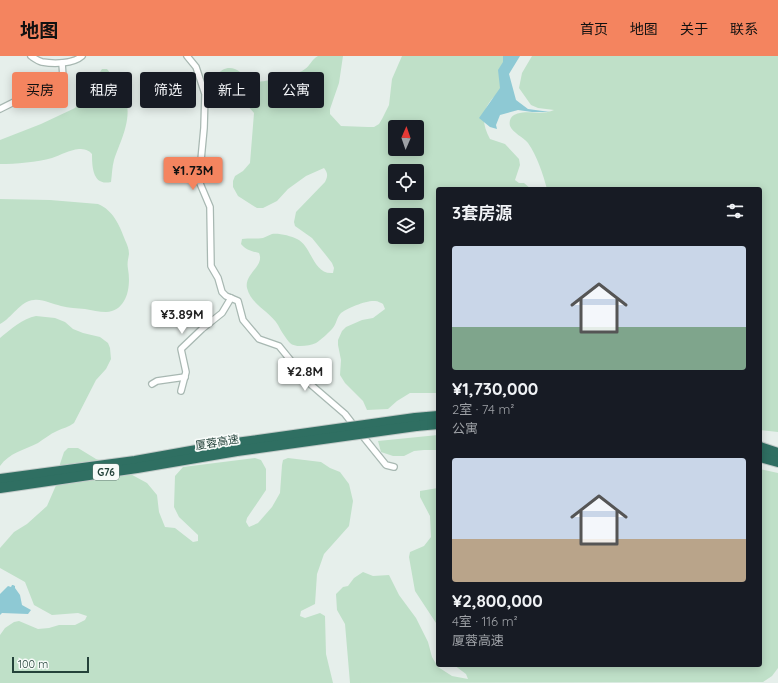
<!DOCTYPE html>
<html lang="zh">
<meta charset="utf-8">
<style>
body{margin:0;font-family:Quicksand,"Noto Sans SC",sans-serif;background:#242831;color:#f1f3f6;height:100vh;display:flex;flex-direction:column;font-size:15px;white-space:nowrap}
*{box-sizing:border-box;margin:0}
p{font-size:13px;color:#9ea1a6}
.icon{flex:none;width:22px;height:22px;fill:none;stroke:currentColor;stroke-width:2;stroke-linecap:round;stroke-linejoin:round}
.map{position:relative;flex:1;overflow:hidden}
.sheet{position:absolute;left:436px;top:131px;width:326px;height:480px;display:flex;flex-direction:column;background:#171b24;border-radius:4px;box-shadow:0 2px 10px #0003}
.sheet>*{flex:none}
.banner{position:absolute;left:12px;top:16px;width:364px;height:36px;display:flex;gap:8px}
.needle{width:26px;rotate:2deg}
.buttons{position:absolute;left:388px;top:64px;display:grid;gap:8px}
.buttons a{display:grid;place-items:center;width:36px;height:36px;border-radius:4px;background:#171b24;box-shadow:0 2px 10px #0003;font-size:20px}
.scale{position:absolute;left:12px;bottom:10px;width:77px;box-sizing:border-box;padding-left:4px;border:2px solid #24423a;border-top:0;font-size:11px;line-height:14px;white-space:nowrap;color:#24423a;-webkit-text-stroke:3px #f7fbf9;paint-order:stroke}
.price{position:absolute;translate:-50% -34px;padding:0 9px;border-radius:4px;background:#fff;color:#222;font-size:13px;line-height:26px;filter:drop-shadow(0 1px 2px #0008)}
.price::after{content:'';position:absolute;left:50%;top:24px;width:12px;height:9px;margin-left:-6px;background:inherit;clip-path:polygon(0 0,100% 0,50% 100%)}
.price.on{background:#f4845f;color:#111}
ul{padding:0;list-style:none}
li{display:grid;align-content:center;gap:8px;height:212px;padding:0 16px}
li span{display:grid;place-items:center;height:124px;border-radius:4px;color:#555}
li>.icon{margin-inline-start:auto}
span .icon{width:72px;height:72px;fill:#fffc;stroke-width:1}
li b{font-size:17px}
h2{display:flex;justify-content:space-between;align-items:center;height:48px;padding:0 16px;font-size:17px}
.tag{padding:0 14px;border-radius:4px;background:#171b24;box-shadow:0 2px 10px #0003;font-size:14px;line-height:36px}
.tag.on{background:#f4845f;color:#111}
header{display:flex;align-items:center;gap:24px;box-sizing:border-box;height:56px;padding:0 20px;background:#f4845f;color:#111}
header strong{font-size:19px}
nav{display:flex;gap:22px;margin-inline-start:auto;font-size:14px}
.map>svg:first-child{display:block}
</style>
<header>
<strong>地图</strong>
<nav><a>首页</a><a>地图</a><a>关于</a><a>联系</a></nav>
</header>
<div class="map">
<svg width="778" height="627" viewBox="0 0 778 627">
<rect width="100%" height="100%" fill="#e6efeb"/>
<g fill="#bfe0c8" fill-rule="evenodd">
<path d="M318,0h25l-4,27 -9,26v5l11,12 27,1h6l5,-3 3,-5 7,-14 3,-26 10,-23h105c-2,11 -3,23 -7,34 -1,3 -5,6 -8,9 -11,13 -10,25 -2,40l15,5 14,15 1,6 -5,15 4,3h5l7,6h-93v204h-28l-13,8 -9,8 -21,1 -4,-9 -18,-18 -5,-8 1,-15 -3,-15v-5l4,-9 4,-4 16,-7 11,-2 12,-9 -2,-5c-2,-1 -5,-3 -8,-3 -8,-1 -28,7 -34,12 -5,5 -4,11 -9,16 -4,4 -11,11 -16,14 -7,3 -21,5 -26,0 -4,-4 -10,-14 -12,-18 -8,-14 -27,-20 -31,-37 -3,-14 18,-22 12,-35 -8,-2 -13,-3 -18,-9l1,-5c7,-1 15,0 21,-1 3,-1 6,-3 9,-4 7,-1 19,2 25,5 15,7 16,36 36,34l1,-5 -2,-5 -7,-9 -13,-16 -17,-12 -1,-4 2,-10 29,-30c3,-6 3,-9 -1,-14l-18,8 -18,13 -11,12 -14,7h-6l-5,-3 -14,-9 -5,-9v-6l2,-5 8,-5 7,-8 4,-50 -12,-14 -23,-14 -3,-3v-6c12,-15 24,-6 34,5 12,2 20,-1 31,-5 9,-3 16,-1 24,-7 5,-3 6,-9 13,-13zM395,71h22v22h-22zM395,115h22v22h-22zM395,159h22v22h-22z"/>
<path d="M532,0h246v376l-18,-2v-241h-213c-4,-15 -10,-33 -19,-46 -5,-6 -15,-10 -18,-17 -1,-4 0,-9 4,-11 13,-6 27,1 40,-5l-16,-2 -7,-3 -12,-17 3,-15z"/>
<path d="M102,13h5c7,9 16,20 19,32 6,19 -6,41 -12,59 -2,7 -2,15 -3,22 -18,4 -19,-14 -19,-28 -3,-4 -8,-5 -13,-5 -10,1 -18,6 -27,9 -15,4 -36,6 -52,6v-24l41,-16 34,-16 7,-8z"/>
<path d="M0,143l50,1 48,4c15,6 22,22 27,36 2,4 4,9 4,14 -1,6 -2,9 -1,15 3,16 0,42 -22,43 -7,0 -14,-2 -21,-3 -8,-1 -16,-1 -24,-3 -9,-2 -18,-7 -27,-6 -14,1 -22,18 -34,24z"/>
<path d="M36,260l19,2 10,4 8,7 10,4 17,4 8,6 2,5 1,11 -5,10 -10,11 -22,43c-5,4 -11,5 -17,8 -7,3 -13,8 -19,12 -14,7 -29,10 -38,23v-128c10,-8 23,-20 36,-22z"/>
<path d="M438,379v15h-14l-10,1 -10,5h-11l-12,-4 -3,-11z"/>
<path d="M68,392h10l18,11 16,5 35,19 10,12 2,17 6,15 10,1 18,14 5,-1v-6l-19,-18 -5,-10 1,-31 8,-9 72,-9 6,2 5,9v21l-19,28 -1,4 3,5 9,-4 14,-16 8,-14 2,-28 1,-5 5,-2 33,4 9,6 10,4 9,12 4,17 -4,25 -25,28 -7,20 -2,30 -14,7 -1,5 5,2 15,-5 5,3 1,38 7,29h-333v-48l5,-7 9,-6 5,-1 19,8 11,-1 10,-3h16l10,-5 2,-4 -9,-3 -26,2 -18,-10 -9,-23 -25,-14v-20l14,-16 13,-8 20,-18 10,-23 2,-16 5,-15z"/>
<path d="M760,413l18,4v195l-6,8 -9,6 -413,1 -5,-59 -8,-14 -1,-16 7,-7 5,-1 6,-8 9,-6 10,4 16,-1 10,20 17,23 12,24 4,15 6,10 14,9 16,3 -2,-5 -12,-9h306z"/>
<path d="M438,432v138l-23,-35 -6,-34 1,-5 14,-6 7,-9 -1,-21 -10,-19v-6z"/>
</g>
<g fill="#8ec9d4">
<path d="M503,0h17l-11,18 7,26 12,9 22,3h-18l-14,-2 -18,5 -4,10 1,4 -7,-2 -11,-9 21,-30 -2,-18 5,-8z"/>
<path d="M12,529h1l2,1v2l5,7 2,10 9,5 -3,4 -26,-1 -2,2v-21l8,-8 3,1z"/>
</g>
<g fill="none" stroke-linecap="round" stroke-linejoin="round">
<defs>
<g id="minor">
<path d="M31,0c3,2 7,5 11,6 12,2 31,2 40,-6"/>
<path d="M187,0l9,11 9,27 -1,34 -5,53 11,26 1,59 7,12 4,14 4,4 12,5 5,19 16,19 20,7 30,37 36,31 10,13"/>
<path d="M0,53l28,-14 23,-7 12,-11 -1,-14"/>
<path d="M152,328l5,-3 28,-4"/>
<path d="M181,335l5,-19 -5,-23 21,-20 20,-16 9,-15"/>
<path d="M361,378l25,31 8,2"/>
</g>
<g id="motorway">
<path d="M415,362l23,-2"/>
<path d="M416,370l22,-2"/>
<path d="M760,391l18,6"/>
<path d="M760,401l18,5"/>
<path d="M0,423l135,-18 101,-18"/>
<path d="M0,432l137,-20 100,-17"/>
</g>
</defs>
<use href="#minor" stroke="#a8b8b2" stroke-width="8"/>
<use href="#motorway" stroke="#c2cac8" stroke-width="12"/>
<use href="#minor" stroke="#fff" stroke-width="5.5"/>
<use href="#motorway" stroke="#2f6f62" stroke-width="10"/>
<defs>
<g id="motorway-bridge">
<path d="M236,387l179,-25"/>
<path d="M237,395l179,-25"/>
</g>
</defs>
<use href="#motorway-bridge" stroke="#c2cac8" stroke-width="12" stroke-linecap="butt"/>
<use href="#motorway-bridge" stroke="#2f6f62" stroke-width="10"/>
</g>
<g text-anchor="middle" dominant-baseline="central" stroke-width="3.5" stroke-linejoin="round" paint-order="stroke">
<rect fill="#f7fbf9" stroke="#637a73" stroke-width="1" x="93" y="408" width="26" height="16" rx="3"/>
<g font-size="10" font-weight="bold" fill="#24423a">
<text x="106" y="416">G76</text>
</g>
<g font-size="11" fill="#24423a" stroke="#f7fbf9">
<text transform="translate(217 386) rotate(-9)">厦蓉高速</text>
</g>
</g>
</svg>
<div class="buttons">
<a><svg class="needle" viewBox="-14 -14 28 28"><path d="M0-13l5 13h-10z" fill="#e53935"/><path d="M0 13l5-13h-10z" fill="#9ea1a6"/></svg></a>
<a><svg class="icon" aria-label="locate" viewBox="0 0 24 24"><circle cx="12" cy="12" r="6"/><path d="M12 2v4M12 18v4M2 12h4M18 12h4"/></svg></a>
<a><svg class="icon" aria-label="layers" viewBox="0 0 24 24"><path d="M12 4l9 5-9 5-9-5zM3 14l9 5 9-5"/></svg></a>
</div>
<div class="scale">100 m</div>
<b class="price on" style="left:193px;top:135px">¥1.73M</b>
<b class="price" style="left:182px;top:279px">¥3.89M</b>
<b class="price" style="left:305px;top:336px">¥2.8M</b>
<div class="banner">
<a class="tag on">买房</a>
<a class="tag">租房</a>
<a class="tag">筛选</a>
<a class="tag">新上</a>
<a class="tag">公寓</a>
</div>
<section class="sheet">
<h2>3套房源<svg class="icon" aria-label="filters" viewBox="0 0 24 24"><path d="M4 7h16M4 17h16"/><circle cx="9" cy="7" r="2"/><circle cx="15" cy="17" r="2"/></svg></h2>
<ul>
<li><span style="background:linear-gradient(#c9d6e8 65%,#7fa58c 0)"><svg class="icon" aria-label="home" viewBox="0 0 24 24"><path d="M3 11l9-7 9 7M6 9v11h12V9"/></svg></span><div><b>¥1,730,000</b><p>2室 · 74 m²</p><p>公寓</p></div></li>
<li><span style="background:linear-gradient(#c9d6e8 65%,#b9a48a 0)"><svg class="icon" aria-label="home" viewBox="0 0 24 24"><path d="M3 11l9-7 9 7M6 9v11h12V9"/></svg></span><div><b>¥2,800,000</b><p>4室 · 116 m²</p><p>厦蓉高速</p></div></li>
</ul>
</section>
</div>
